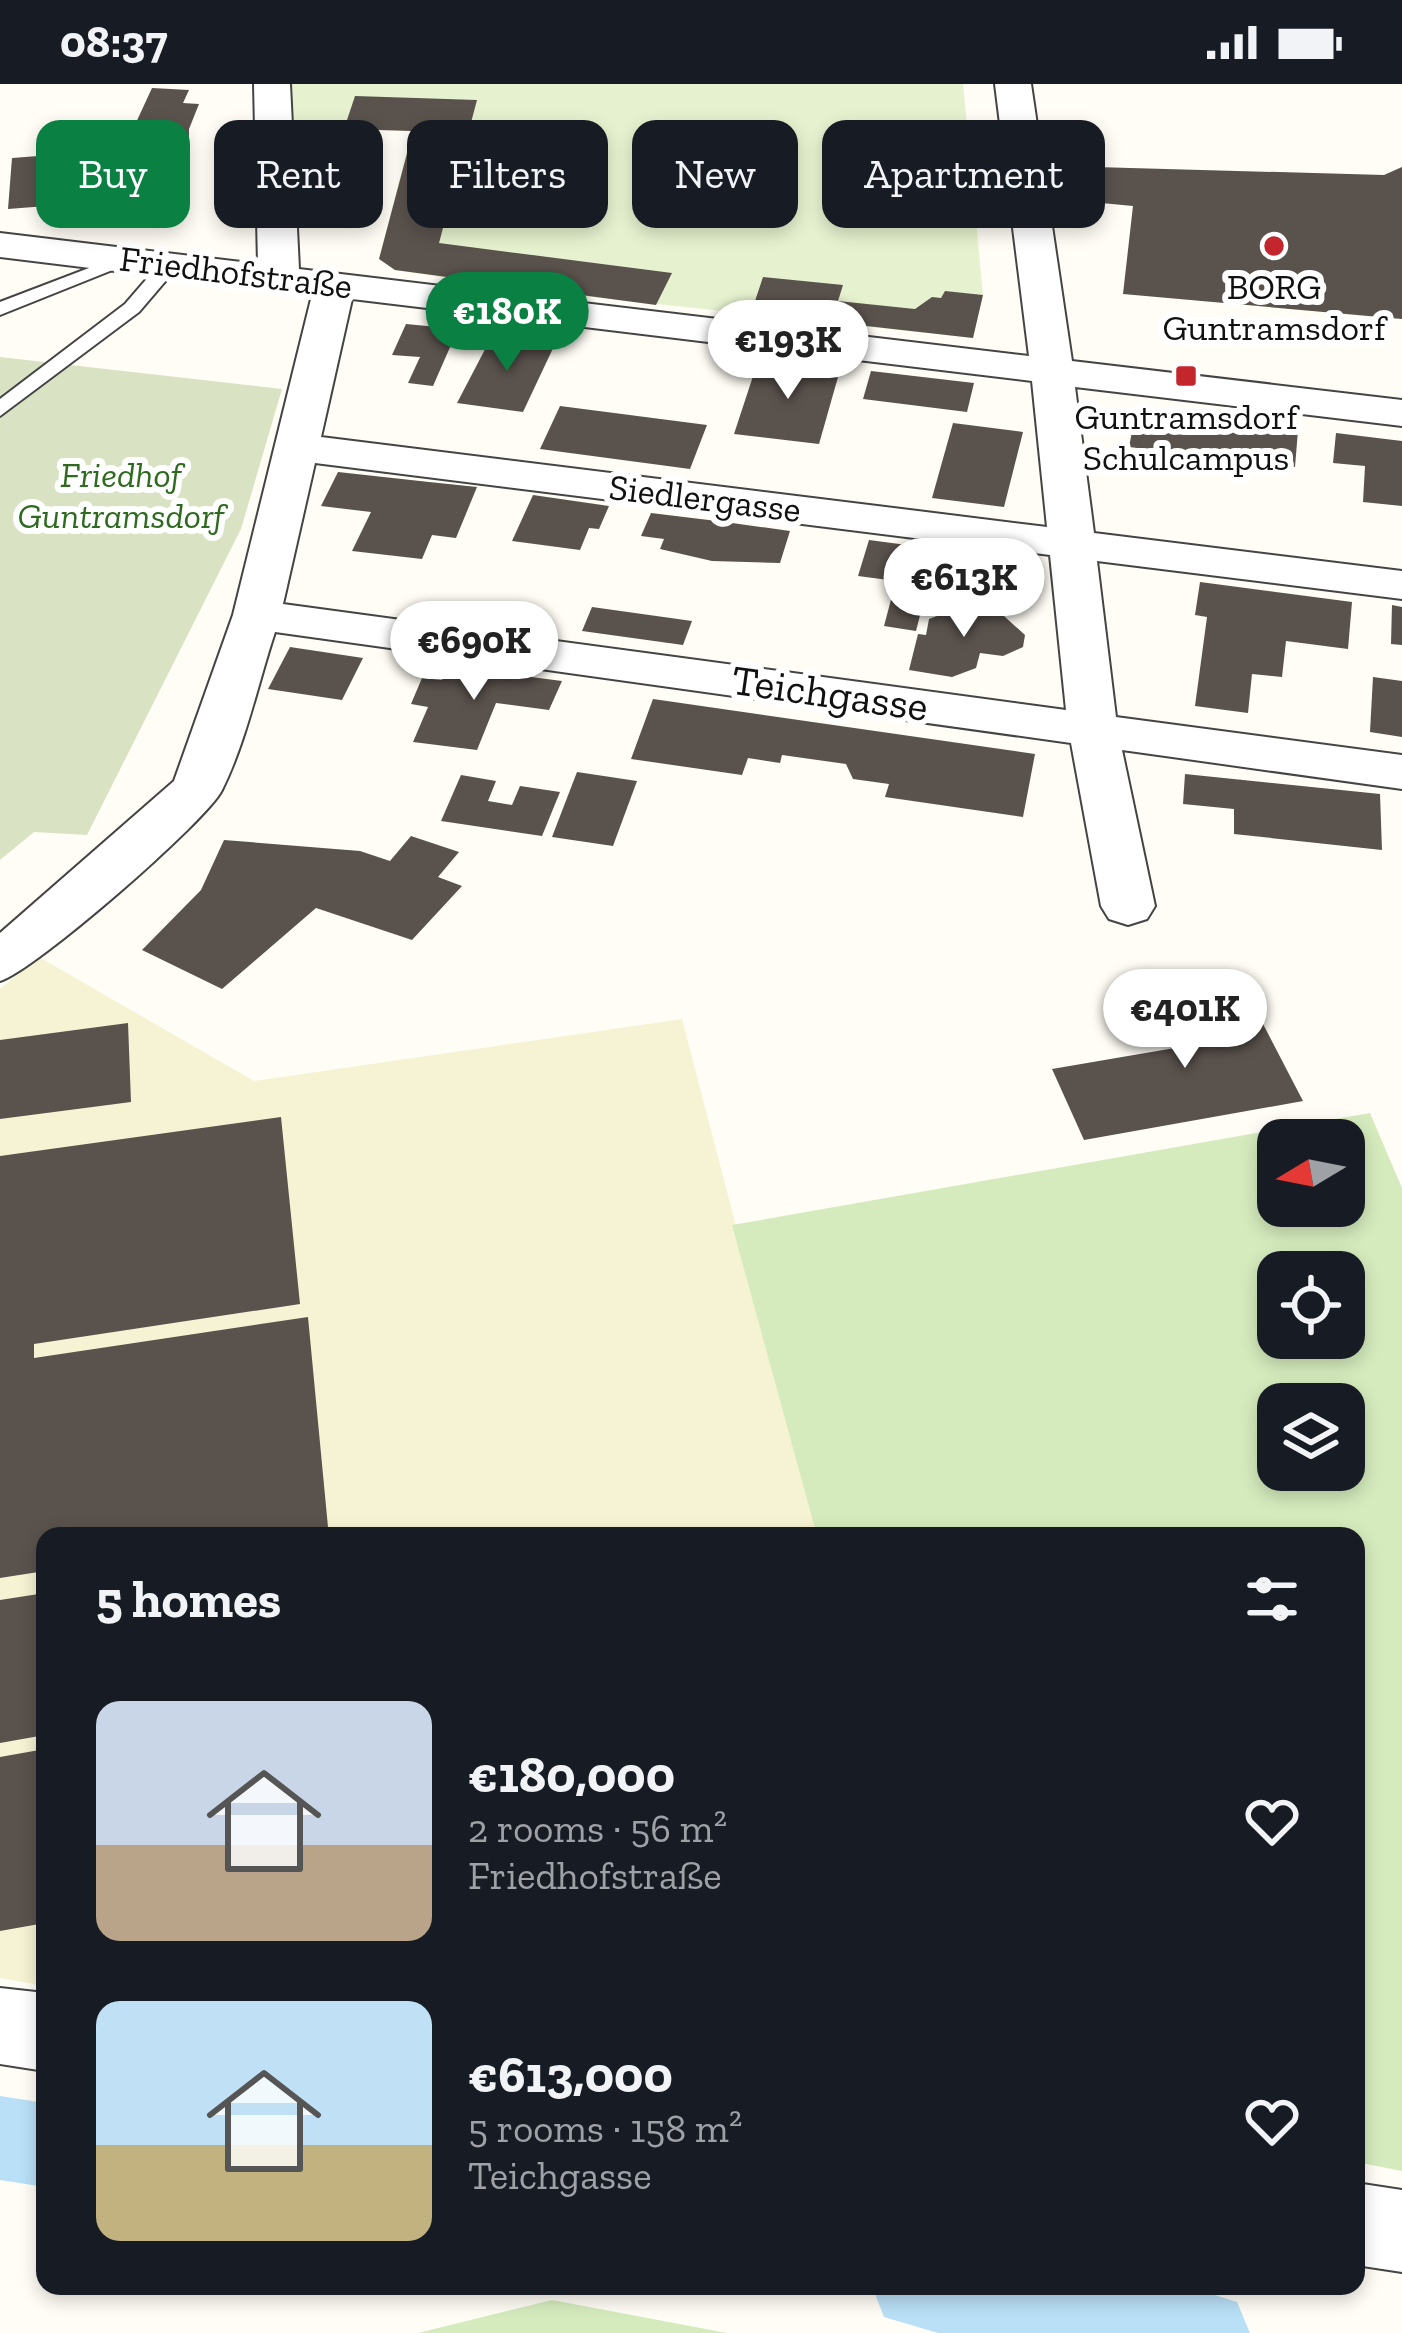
<!DOCTYPE html>
<meta charset="utf-8">
<style>
body{margin:0;font-family:"Zilla Slab",serif;background:#242831;color:#f1f3f6;height:100vh;display:flex;flex-direction:column;font-size:45px;white-space:nowrap}
*{box-sizing:border-box;margin:0}
p{font-size:39px;color:#9ea1a6}
.icon{flex:none;width:66px;height:66px;fill:none;stroke:currentColor;stroke-width:2;stroke-linecap:round;stroke-linejoin:round}
.map{position:relative;flex:1;overflow:hidden}
.sheet{position:absolute;left:36px;top:1443px;width:1329px;height:768px;display:flex;flex-direction:column;background:#171b24;border-radius:24px;box-shadow:0 6px 18px #0003}
.sheet>*{flex:none}
.top-card{position:absolute;left:36px;top:36px;width:1332px;height:108px;display:flex;gap:24px}
.needle{width:78px;rotate:260deg}
.fabs{position:absolute;left:1257px;top:1035px;display:grid;gap:24px}
.fabs a{display:grid;place-items:center;width:108px;height:108px;border-radius:24px;background:#171b24;box-shadow:0 6px 18px #0003;font-size:60px}
.price{position:absolute;translate:-50% -102px;padding:0 27px;border-radius:42px;background:#fff;color:#222;font-size:39px;line-height:78px;filter:drop-shadow(0 3px 6px #0008)}
.price::after{content:'';position:absolute;left:50%;top:72px;width:36px;height:27px;margin-left:-18px;background:inherit;clip-path:polygon(0 0,100% 0,50% 100%)}
.price.on{background:#0b8043;color:#fff}
ul{padding:0;list-style:none}
li{display:flex;align-items:center;gap:36px;height:300px;padding:0 60px}
li span{display:grid;place-items:center;flex:none;width:336px;height:240px;border-radius:24px;color:#555}
li>.icon{margin-inline-start:auto}
span .icon{width:144px;height:144px;fill:#fffc;stroke-width:1}
li b{font-size:51px}
h2{display:flex;justify-content:space-between;align-items:center;height:144px;padding:0 60px;font-size:51px}
.tag{padding:0 42px;border-radius:24px;background:#171b24;box-shadow:0 6px 18px #0003;font-size:42px;line-height:108px}
.tag.on{background:#0b8043;color:#fff}
.status{display:flex;justify-content:space-between;align-items:center;height:84px;padding:0 60px;background:#171b24;direction:ltr}
.status svg{height:33px;fill:currentColor}
.map>svg:first-child{display:block}
</style>
<div class="status"><b>08:37</b><svg viewBox="0 0 49 12"><path d="M0 12V9h3v3zM5 12V6h3v6zM10 12V3h3v9zM15 12V0h3v12zM26 1h20v11H26zM47 4h2v5h-2z"/></svg></div>
<div class="map">
<svg width="1402" height="2249" viewBox="0 0 1402 2249">
<rect width="100%" height="100%" fill="#fffdf5"/>
<path fill="#f6f3d4" d="M39,873l215,124 428,-62 135,517h-772v450l-45,-8v-989z"/>
<g fill="#d5ebbd" fill-rule="evenodd">
<path d="M1370,1029l32,75v983l-46,-9v-626h-539l-85,-311zM1278,1056h66v66h-66zM1278,1188h66v66h-66zM1278,1320h66v66h-66z"/>
<path d="M552,2216l175,33h-309z"/>
</g>
<path fill="#d9e3c4" d="M0,273l282,32 -41,140 -154,306 -53,-3 -34,28z"/>
<path fill="#e6f2cf" d="M285,0h678l20,211 -10,43 -445,-48 -133,-20 -16,-11 33,-128 -122,-4z"/>
<g fill="none" stroke-linecap="round" stroke-linejoin="round">
<g fill="#b9e0f7" fill-rule="evenodd">
<path d="M0,2012l45,7v84l-45,-7z"/>
<path d="M872,2202h314l51,16 13,31h-312l-54,-16z"/>
</g>
</g>
<g fill="#5a524d">
<path d="M152,4l37,2 -6,13 16,1 -10,25v33l-60,4 5,-39z"/>
<path d="M355,12l122,4 -38,143 233,30 -16,32 -261,-35 -16,-11 34,-128 -69,-2z"/>
<path d="M78,69v18l16,-1 -1,34 14,-2v17l-23,2 1,-18 -77,6 4,-51z"/>
<path d="M1095,83l289,8 18,-8v152l-279,-25 10,-88 -42,-4z"/>
<path d="M169,102v10l9,-1v21l-61,4v-31z"/>
<path d="M763,193l80,8 -5,16 77,8 17,-12 9,1 4,-7 38,4 -10,43 -222,-25z"/>
<path d="M406,240l52,5 -25,57 -25,-3 12,-26 -28,-2z"/>
<path d="M492,252l63,8 -32,68 -66,-9z"/>
<path d="M758,277l82,9 -21,74 -85,-10z"/>
<path d="M871,287l103,12 -7,29 -104,-13z"/>
<path d="M560,322l147,19 -17,44 -150,-20z"/>
<path d="M1136,327l162,19 -3,37 -166,-20z"/>
<path d="M953,339l70,9 -19,75 -72,-9z"/>
<path d="M1336,349l66,8v65l-39,-4 2,-36 -32,-3z"/>
<path d="M338,388l91,10 48,5 -21,51 -24,-3 -10,24 -70,-8 19,-39 -50,-6z"/>
<path d="M533,411l76,11 -10,23 -10,-1 -9,22 -68,-9z"/>
<path d="M651,429l74,9 65,9 -10,32 -68,-2 -52,-12 4,-10 -23,-3z"/>
<path d="M869,456l68,9 -21,82 -32,-5 12,-45 -38,-5z"/>
<path d="M945,463l80,11 -9,39 -81,-11z"/>
<path d="M1200,498l152,20 -4,47 -62,-8 -4,36 -30,-3 -4,39 -53,-7 12,-89 -12,-2z"/>
<path d="M969,520l25,3 31,28 -2,12 -20,9 -23,-3 -4,15 -24,9 -43,-7 9,-36 8,1 3,-16z"/>
<path d="M1392,521l10,2v38l-11,-1z"/>
<path d="M592,523l100,14 -9,24 -101,-14z"/>
<path d="M290,563l73,11 -21,42 -74,-11z"/>
<path d="M448,582l60,8 54,7 -13,29 -53,-7 -19,47 -64,-8 15,-35 -17,-3 11,-26 20,2z"/>
<path d="M1373,593l29,4v56l-32,-5z"/>
<path d="M653,615l382,55 -12,63 -138,-20 4,-13 -36,-5 -7,-15 -64,-9 -2,8 -32,-5 -6,17 -111,-16z"/>
<path d="M577,688l60,9 -24,65 -61,-9z"/>
<path d="M1185,690l195,20 2,56 -148,-16v-25l-51,-5z"/>
<path d="M461,691l35,6 -8,20 24,4 8,-19 40,6 -18,44 -101,-15z"/>
<path d="M411,752l48,16 -21,25 24,9 -50,54 -96,-32 -94,81 -80,-39 59,-60 23,-50 136,11 30,10z"/>
<path d="M1237,890l66,127 -219,39 -32,-71 152,-26 -29,-58z"/>
<path d="M128,939l3,79 -131,17v-79z"/>
<path d="M281,1033l19,187 -266,40v14l274,-41 20,210 -59,9h-224v35l-45,7v-422z"/>
<path d="M45,1509v142l-45,8v-143z"/>
<path d="M45,1665v174l-45,8v-174z"/>
</g>
<g fill="none" stroke-linecap="round" stroke-linejoin="round">
<defs>
<g id="service">
<path d="M123,171l17,4 -140,56v-13z"/>
<path d="M163,176l17,4 -41,48 -139,104v-17l125,-95z"/>
</g>
<g id="minor">
<path d="M254,0h36l9,185 730,87 -34,-272h36l41,277 330,39v26l-327,-39 19,146 308,38v28l-305,-38 19,156 286,38v34l-280,-39 33,156 -8,13 -19,6 -19,-6 -8,-13 -30,-163 -796,-111c-17,51 -29,110 -53,158 -15,31 -189,182 -222,191v-48l174,-152 59,-166 79,-320 -312,-38v-24l258,31zM352,215l680,82 15,146 -726,-90zM315,379l735,92 16,155 -783,-106z"/>
<path d="M0,1904l45,5v78l-45,-7z"/>
<path d="M1356,2099l46,7v82l-46,-7z"/>
</g>
</defs>
<use href="#service" stroke="#444" stroke-width="4"/>
<use href="#minor" stroke="#444" stroke-width="4"/>
<use href="#service" fill="#fff" fill-rule="evenodd"/>
<use href="#minor" fill="#fff" fill-rule="evenodd"/>
</g>
<g fill="#c4262e" stroke="#fff" stroke-width="4.5">
<circle cx="1274" cy="162" r="12"/>
<rect x="1174" y="280" width="24" height="24" rx="6"/>
</g>
<g text-anchor="middle" dominant-baseline="central" stroke-width="12" stroke-linejoin="round" paint-order="stroke">
<g font-size="36" fill="#111" stroke="#fff">
<text transform="translate(236 188) rotate(7)">Friedhofstraße</text>
<text transform="translate(705 414) rotate(7)">Siedlergasse</text>
</g>
<g font-size="36" fill="#111" stroke="#fff">
<text x="1274" y="202">BORG<tspan x="1274" dy="41">Guntramsdorf</tspan></text>
<text x="1186" y="332">Guntramsdorf<tspan x="1186" dy="41">Schulcampus</tspan></text>
</g>
<g font-size="36" font-style="italic" fill="#2f6b1f" stroke="#fff">
<text x="121" y="390">Friedhof<tspan x="121" dy="41">Guntramsdorf</tspan></text>
</g>
<g font-size="42" fill="#111" stroke="#fff">
<text transform="translate(830 609) rotate(8)">Teichgasse</text>
</g>
</g>
</svg>
<div class="fabs">
<a><svg class="needle" viewBox="-14 -14 28 28"><path d="M0-13l5 13h-10z" fill="#e53935"/><path d="M0 13l5-13h-10z" fill="#9ea1a6"/></svg></a>
<a><svg class="icon" aria-label="locate" viewBox="0 0 24 24"><circle cx="12" cy="12" r="6"/><path d="M12 2v4M12 18v4M2 12h4M18 12h4"/></svg></a>
<a><svg class="icon" aria-label="layers" viewBox="0 0 24 24"><path d="M12 4l9 5-9 5-9-5zM3 14l9 5 9-5"/></svg></a>
</div>
<b class="price on" style="left:507px;top:290px">€180K</b>
<b class="price" style="left:788px;top:318px">€193K</b>
<b class="price" style="left:964px;top:556px">€613K</b>
<b class="price" style="left:474px;top:619px">€690K</b>
<b class="price" style="left:1185px;top:987px">€401K</b>
<div class="top-card">
<a class="tag on">Buy</a>
<a class="tag">Rent</a>
<a class="tag">Filters</a>
<a class="tag">New</a>
<a class="tag">Apartment</a>
</div>
<section class="sheet">
<h2>5 homes<svg class="icon" aria-label="filters" viewBox="0 0 24 24"><path d="M4 7h16M4 17h16"/><circle cx="9" cy="7" r="2"/><circle cx="15" cy="17" r="2"/></svg></h2>
<ul>
<li><span style="background:linear-gradient(#c9d6e8 60%,#b9a48a 0)"><svg class="icon" aria-label="home" viewBox="0 0 24 24"><path d="M3 11l9-7 9 7M6 9v11h12V9"/></svg></span><div><b>€180,000</b><p>2 rooms · 56 m²</p><p>Friedhofstraße</p></div><svg class="icon" aria-label="heart" viewBox="0 0 24 24"><path d="M12 20l-8-8c-3-5 5-10 8-4 3-6 11-1 8 4z"/></svg></li>
<li><span style="background:linear-gradient(#bfe0f5 60%,#c2b280 0)"><svg class="icon" aria-label="home" viewBox="0 0 24 24"><path d="M3 11l9-7 9 7M6 9v11h12V9"/></svg></span><div><b>€613,000</b><p>5 rooms · 158 m²</p><p>Teichgasse</p></div><svg class="icon" aria-label="heart" viewBox="0 0 24 24"><path d="M12 20l-8-8c-3-5 5-10 8-4 3-6 11-1 8 4z"/></svg></li>
</ul>
</section>
</div>
